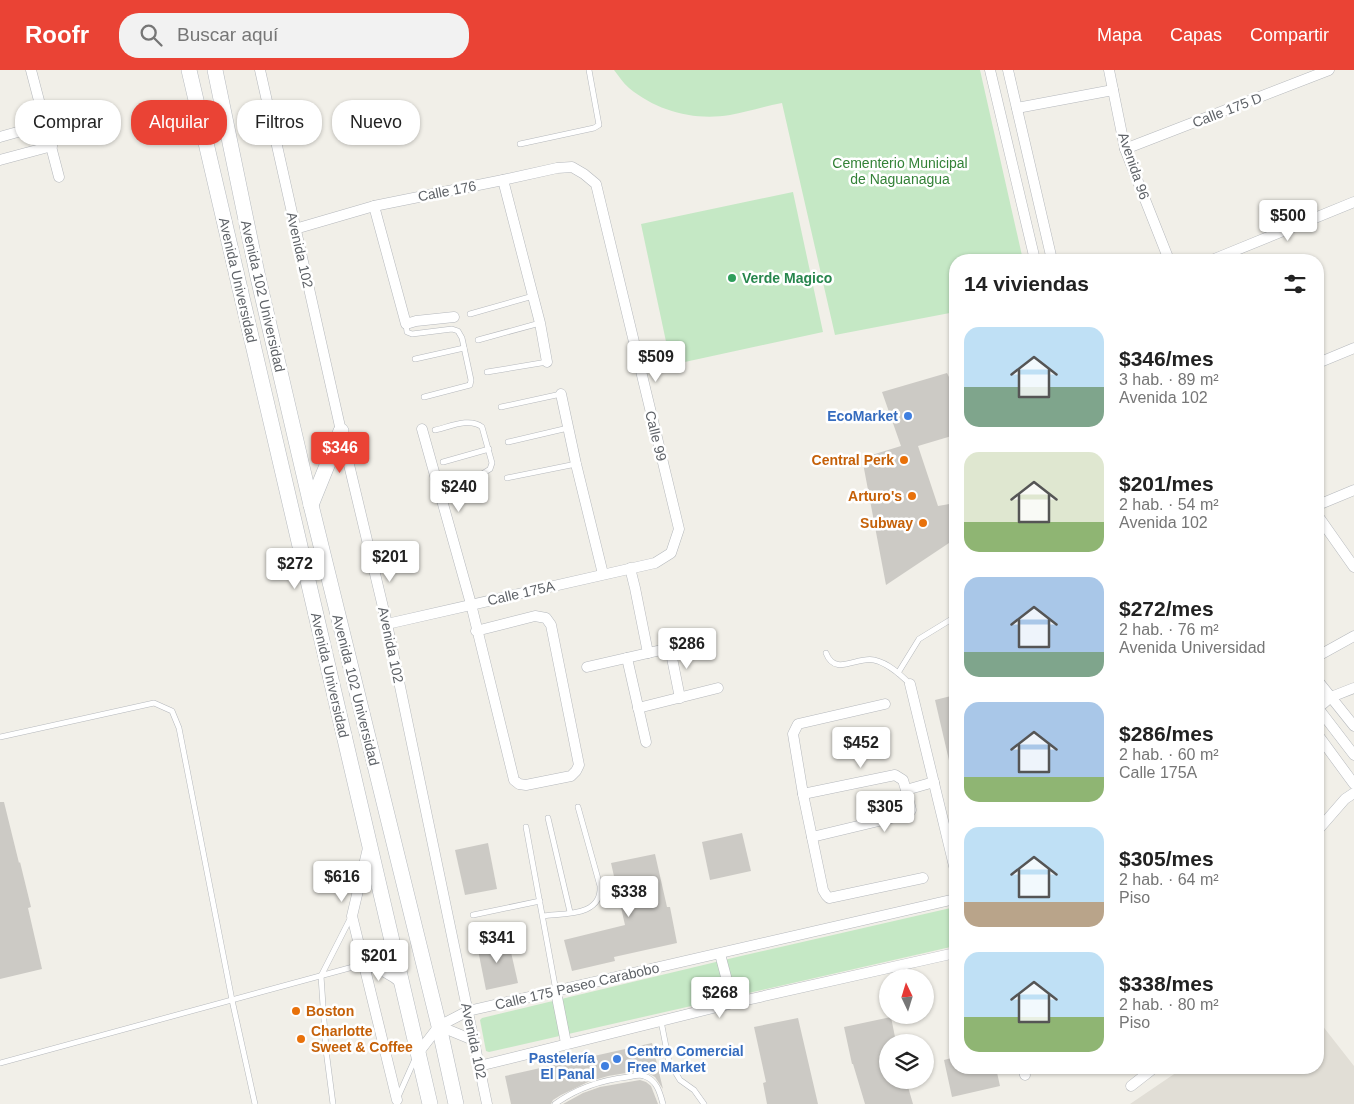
<!DOCTYPE html>
<html lang="es">
<meta charset="utf-8">
<style>
body{margin:0;font-family:Arial,sans-serif;background:#f2f2f2;color:#222;height:100vh;display:flex;flex-direction:column;font-size:19px;white-space:nowrap}
*{box-sizing:border-box;margin:0}
p{font-size:16px;color:#767676}
.icon{flex:none;width:28px;height:28px;fill:none;stroke:currentColor;stroke-width:2;stroke-linecap:round;stroke-linejoin:round}
.map{position:relative;flex:1;overflow:hidden}
.side{position:absolute;left:949px;top:184px;width:375px;height:820px;display:flex;flex-direction:column;background:#fff;border-radius:20px;box-shadow:0 1px 4px #0004}
.side>*{flex:none}
.guide{position:absolute;left:15px;top:30px;width:475px;height:45px;display:flex;gap:10px}
.needle{width:32px;rotate:356deg}
.controls{position:absolute;left:879px;top:899px;display:grid;gap:10px}
.controls a{display:grid;place-items:center;width:55px;height:55px;border-radius:50%;background:#fff;box-shadow:0 1px 4px #0004;font-size:25px}
.price{position:absolute;translate:-50% -42px;padding:0 11px;border-radius:5px;background:#fff;color:#222;font-size:16px;line-height:32px;filter:drop-shadow(0 1px 2px #0008)}
.price::after{content:'';position:absolute;left:50%;top:30px;width:15px;height:11px;margin-left:-8px;background:inherit;clip-path:polygon(0 0,100% 0,50% 100%)}
.price.selected{background:#ea4335;color:#fff}
ul{padding:0;list-style:none}
li{display:flex;align-items:center;gap:15px;height:125px;padding:0 15px}
li span{display:grid;place-items:center;flex:none;width:140px;height:100px;border-radius:15px;color:#555}
li>.icon{margin-inline-start:auto}
span .icon{width:60px;height:60px;fill:#fffc;stroke-width:1}
li b{font-size:21px}
h2{display:flex;justify-content:space-between;align-items:center;height:60px;padding:0 15px;font-size:21px}
.pill{padding:0 18px;border-radius:20px;background:#fff;box-shadow:0 1px 4px #0004;font-size:18px;line-height:45px}
.pill.selected{background:#ea4335;color:#fff}
header{display:flex;align-items:center;gap:30px;box-sizing:border-box;height:70px;padding:0 25px;background:#ea4335;color:#fff}
header strong{font-size:24px}
nav{display:flex;gap:28px;margin-inline-start:auto;font-size:18px}
.search{width:350px;height:45px;background:#f2f2f2;display:flex;align-items:center;gap:12px;box-sizing:border-box;padding:0 18px;border-radius:20px;color:#767676;font-size:19px}
.map>svg:first-child{display:block}
</style>
<header>
<strong>Roofr</strong>
<div class="search"><svg class="icon" aria-label="search" viewBox="0 0 24 24"><circle cx="10" cy="10" r="6"/><path d="M15 15l6 6"/></svg>Buscar aquí</div>
<nav><a>Mapa</a><a>Capas</a><a>Compartir</a></nav>
</header>
<div class="map">
<svg width="1354" height="1034" viewBox="0 0 1354 1034">
<rect width="100%" height="100%" fill="#f1efe8"/>
<path fill="#e1ded6" d="M1318,950l36,46v38h-224l53,-36h135z"/>
<g fill="#c5e8c5">
<path d="M614,0h366l43,190h-68v52l-120,23 -53,-232c-17,3 -35,9 -52,12 -36,6 -73,-4 -101,-27 -6,-5 -10,-12 -15,-18z"/>
<path d="M793,122l30,140 -152,33 -30,-141z"/>
<path d="M955,837v39l-466,106 -3,-1 -6,-31 2,-2 259,-62z"/>
</g>
<g fill="#cccac5">
<path d="M947,303l3,6 5,-2v58l-37,11 20,60 17,-3v36l-69,46 -24,-127 39,-12 -19,-54z"/>
<path d="M955,625v73l-4,1 -16,-69z"/>
<path d="M0,732h4l15,61 1,-1 11,45 -3,1 14,61 -42,10z"/>
<path d="M742,763l9,38 -41,9 -8,-38z"/>
<path d="M488,773l9,46 -32,6 -10,-45z"/>
<path d="M655,784l12,53h3l7,36 -63,14 1,4 -43,10 -8,-31 61,-15 -14,-62z"/>
<path d="M508,869l10,44 -32,7 -9,-45z"/>
<path d="M891,947l5,25h-8v38h18l7,24h-48l-12,-40h-1l-8,-37z"/>
<path d="M798,948l20,86h-51l-4,-21 3,-1 -12,-55z"/>
<path d="M652,973l11,46 -8,-12 -9,-5 -8,-1 -30,5 -20,6 -27,13 -8,5 -2,4h-40l-6,-28z"/>
<path d="M955,987v11h41l4,18 -48,11 -8,-37z"/>
<path d="M640,1010l6,2 5,4 7,18h-95l20,-11 17,-6z"/>
</g>
<g fill="none" stroke-linecap="round" stroke-linejoin="round">
<defs>
<g id="service">
<path d="M520,74l74,-16 5,-3 -10,-55"/>
<path d="M470,244l63,-18"/>
<path d="M406,254l1,8 5,2 40,-5 6,2 4,7 9,42 -1,5 -46,12"/>
<path d="M478,270l62,-17"/>
<path d="M415,289l49,-11"/>
<path d="M487,302l60,-10"/>
<path d="M501,337l60,-13"/>
<path d="M435,360c14,-3 35,-13 47,-3l10,36 -2,6 -8,5 -44,11"/>
<path d="M508,372l60,-14"/>
<path d="M443,392l46,-13"/>
<path d="M507,408l69,-14"/>
<path d="M826,583c9,24 31,3 48,7 14,3 26,14 36,24"/>
<path d="M898,603l21,-34 36,-22"/>
<path d="M0,667l154,-34 18,8 7,17 53,272 23,104"/>
<path d="M548,748l22,94"/>
<path d="M526,757l30,164"/>
<path d="M473,845l67,-14"/>
<path d="M543,846c23,-3 59,0 57,-30l-22,-79"/>
<path d="M661,951l8,41 11,18 14,10 10,14"/>
<path d="M0,993l364,-99"/>
<path d="M398,1027l17,-38"/>
<path d="M333,1034l-7,-54 -5,-74 30,-59"/>
<path d="M555,1034c22,-16 47,-24 73,-27 5,-1 12,-3 16,-1 13,4 16,17 19,28"/>
</g>
<g id="minor">
<path d="M31,0l28,107"/>
<path d="M260,0l81,361 46,193 100,480"/>
<path d="M990,0l45,190"/>
<path d="M1008,0l44,190"/>
<path d="M1109,0l16,79 44,111"/>
<path d="M1017,38l96,-18"/>
<path d="M0,67l46,-13"/>
<path d="M1125,79l204,-79"/>
<path d="M0,90l52,-14"/>
<path d="M503,110l37,143 7,39"/>
<path d="M374,136l32,118 10,-3 38,-4"/>
<path d="M295,159l79,-23 129,-26 54,-12 15,-1 12,7 12,10 83,345 -8,24 -16,10 -268,61"/>
<path d="M1212,190l142,-58"/>
<path d="M1318,293l36,-15"/>
<path d="M561,324l15,70 27,110"/>
<path d="M422,359l49,175 43,176 5,4 7,1 45,-9 5,-5 3,-6 -28,-140 -5,-7 -11,-2 -59,15"/>
<path d="M1318,435l36,-15"/>
<path d="M1318,446l36,51"/>
<path d="M630,498l5,20 13,65"/>
<path d="M1318,586l36,-20"/>
<path d="M627,588l19,84"/>
<path d="M587,597l83,-19 10,50"/>
<path d="M1318,611l36,45"/>
<path d="M910,614l45,186"/>
<path d="M885,634l-87,20 -5,10 10,60 20,96 3,5 3,3 94,-20"/>
<path d="M638,638l80,-20"/>
<path d="M1318,638l36,47"/>
<path d="M1318,638l13,-11 23,-9"/>
<path d="M1318,665l36,49"/>
<path d="M803,724l92,-19 8,5 3,10 28,-8"/>
<path d="M1318,760l27,-31 9,-6"/>
<path d="M812,767l96,-23 3,-4 -5,-20"/>
<path d="M368,778l-16,68 45,184"/>
<path d="M720,884l13,49"/>
<path d="M364,894c14,5 27,9 38,20"/>
<path d="M556,922l10,51"/>
<path d="M439,956l34,14"/>
<path d="M419,982l20,-26 29,-15 487,-112"/>
<path d="M479,996l254,-63 222,-50"/>
<path d="M1023,998l2,7"/>
<path d="M1131,1016l23,-18"/>
</g>
<g id="secondary">
<path d="M189,0l241,1034"/>
<path d="M215,0l42,203 54,232 128,521 17,78"/>
<path d="M311,435l30,-74"/>
</g>
</defs>
<use href="#service" stroke="#b5b8bc" stroke-width="6"/>
<use href="#minor" stroke="#b5b8bc" stroke-width="11"/>
<use href="#secondary" stroke="#b6babf" stroke-width="16"/>
<use href="#service" stroke="#fff" stroke-width="5"/>
<use href="#minor" stroke="#fff" stroke-width="10"/>
<use href="#secondary" stroke="#fff" stroke-width="15"/>
</g>
<circle fill="#2e9e5b" stroke="#fff" stroke-width="2" cx="732" cy="208" r="5"/>
<g fill="#3f7fe0" stroke="#fff" stroke-width="2">
<circle cx="908" cy="346" r="5"/>
<circle cx="617" cy="989" r="5"/>
<circle cx="605" cy="996" r="5"/>
</g>
<g fill="#e8710a" stroke="#fff" stroke-width="2">
<circle cx="904" cy="390" r="5"/>
<circle cx="912" cy="426" r="5"/>
<circle cx="923" cy="453" r="5"/>
<circle cx="296" cy="941" r="5"/>
<circle cx="301" cy="969" r="5"/>
</g>
<g text-anchor="middle" dominant-baseline="central" stroke-width="5" stroke-linejoin="round" paint-order="stroke">
<g font-size="14" fill="#5f6368" stroke="#fff">
<text transform="translate(1227 40) rotate(-21)">Calle 175 D</text>
<text transform="translate(1134 96) rotate(71)">Avenida 96</text>
<text transform="translate(447 121) rotate(-11)">Calle 176</text>
<text transform="translate(300 180) rotate(77)">Avenida 102</text>
<text transform="translate(238 210) rotate(77)">Avenida Universidad</text>
<text transform="translate(263 226) rotate(77)">Avenida 102 Universidad</text>
<text transform="translate(656 366) rotate(76)">Calle 99</text>
<text transform="translate(521 523) rotate(-13)">Calle 175A</text>
<text transform="translate(391 575) rotate(78)">Avenida 102</text>
<text transform="translate(330 605) rotate(77)">Avenida Universidad</text>
<text transform="translate(356 620) rotate(76)">Avenida 102 Universidad</text>
<text transform="translate(577 916) rotate(-13)">Calle 175 Paseo Carabobo</text>
<text transform="translate(474 971) rotate(78)">Avenida 102</text>
</g>
<g font-size="14" fill="#348238" stroke="#fff">
<text x="900" y="93">Cementerio Municipal<tspan x="900" dy="16">de Naguanagua</tspan></text>
</g>
<g font-size="14" font-weight="bold" fill="#27864d" stroke="#fff" text-anchor="start">
<text x="742" y="208">Verde Magico</text>
</g>
<g font-size="14" font-weight="bold" fill="#366cbe" stroke="#fff" text-anchor="end">
<text x="898" y="346">EcoMarket</text>
<text x="627" y="981" text-anchor="start">Centro Comercial<tspan x="627" dy="16">Free Market</tspan></text>
<text x="595" y="988">Pastelería<tspan x="595" dy="16">El Panal</tspan></text>
</g>
<g font-size="14" font-weight="bold" fill="#c56008" stroke="#fff" text-anchor="end">
<text x="894" y="390">Central Perk</text>
<text x="902" y="426">Arturo's</text>
<text x="913" y="453">Subway</text>
<text x="306" y="941" text-anchor="start">Boston</text>
<text x="311" y="961" text-anchor="start">Charlotte<tspan x="311" dy="16">Sweet &amp; Coffee</tspan></text>
</g>
</g>
</svg>
<div class="controls">
<a><svg class="needle" viewBox="-14 -14 28 28"><path d="M0-13l5 13h-10z" fill="#e53935"/><path d="M0 13l5-13h-10z" fill="#767676"/></svg></a>
<a><svg class="icon" aria-label="layers" viewBox="0 0 24 24"><path d="M12 4l9 5-9 5-9-5zM3 14l9 5 9-5"/></svg></a>
</div>
<b class="price" style="left:1288px;top:172px">$500</b>
<b class="price" style="left:656px;top:313px">$509</b>
<b class="price selected" style="left:340px;top:404px">$346</b>
<b class="price" style="left:459px;top:443px">$240</b>
<b class="price" style="left:390px;top:513px">$201</b>
<b class="price" style="left:295px;top:520px">$272</b>
<b class="price" style="left:687px;top:600px">$286</b>
<b class="price" style="left:861px;top:699px">$452</b>
<b class="price" style="left:885px;top:763px">$305</b>
<b class="price" style="left:342px;top:833px">$616</b>
<b class="price" style="left:629px;top:848px">$338</b>
<b class="price" style="left:497px;top:894px">$341</b>
<b class="price" style="left:379px;top:912px">$201</b>
<b class="price" style="left:720px;top:949px">$268</b>
<div class="guide">
<a class="pill">Comprar</a>
<a class="pill selected">Alquilar</a>
<a class="pill">Filtros</a>
<a class="pill">Nuevo</a>
</div>
<section class="side">
<h2>14 viviendas<svg class="icon" aria-label="filters" viewBox="0 0 24 24"><path d="M4 7h16M4 17h16"/><circle cx="9" cy="7" r="2"/><circle cx="15" cy="17" r="2"/></svg></h2>
<ul>
<li><span style="background:linear-gradient(#bfe0f5 60%,#7fa58c 0)"><svg class="icon" aria-label="home" viewBox="0 0 24 24"><path d="M3 11l9-7 9 7M6 9v11h12V9"/></svg></span><div><b>$346/mes</b><p>3 hab. · 89 m²</p><p>Avenida 102</p></div></li>
<li><span style="background:linear-gradient(#dfe7d0 70%,#8fb573 0)"><svg class="icon" aria-label="home" viewBox="0 0 24 24"><path d="M3 11l9-7 9 7M6 9v11h12V9"/></svg></span><div><b>$201/mes</b><p>2 hab. · 54 m²</p><p>Avenida 102</p></div></li>
<li><span style="background:linear-gradient(#a9c7e8 75%,#7fa58c 0)"><svg class="icon" aria-label="home" viewBox="0 0 24 24"><path d="M3 11l9-7 9 7M6 9v11h12V9"/></svg></span><div><b>$272/mes</b><p>2 hab. · 76 m²</p><p>Avenida Universidad</p></div></li>
<li><span style="background:linear-gradient(#a9c7e8 75%,#8fb573 0)"><svg class="icon" aria-label="home" viewBox="0 0 24 24"><path d="M3 11l9-7 9 7M6 9v11h12V9"/></svg></span><div><b>$286/mes</b><p>2 hab. · 60 m²</p><p>Calle 175A</p></div></li>
<li><span style="background:linear-gradient(#bfe0f5 75%,#b9a48a 0)"><svg class="icon" aria-label="home" viewBox="0 0 24 24"><path d="M3 11l9-7 9 7M6 9v11h12V9"/></svg></span><div><b>$305/mes</b><p>2 hab. · 64 m²</p><p>Piso</p></div></li>
<li><span style="background:linear-gradient(#bfe0f5 65%,#8fb573 0)"><svg class="icon" aria-label="home" viewBox="0 0 24 24"><path d="M3 11l9-7 9 7M6 9v11h12V9"/></svg></span><div><b>$338/mes</b><p>2 hab. · 80 m²</p><p>Piso</p></div></li>
</ul>
</section>
</div>
